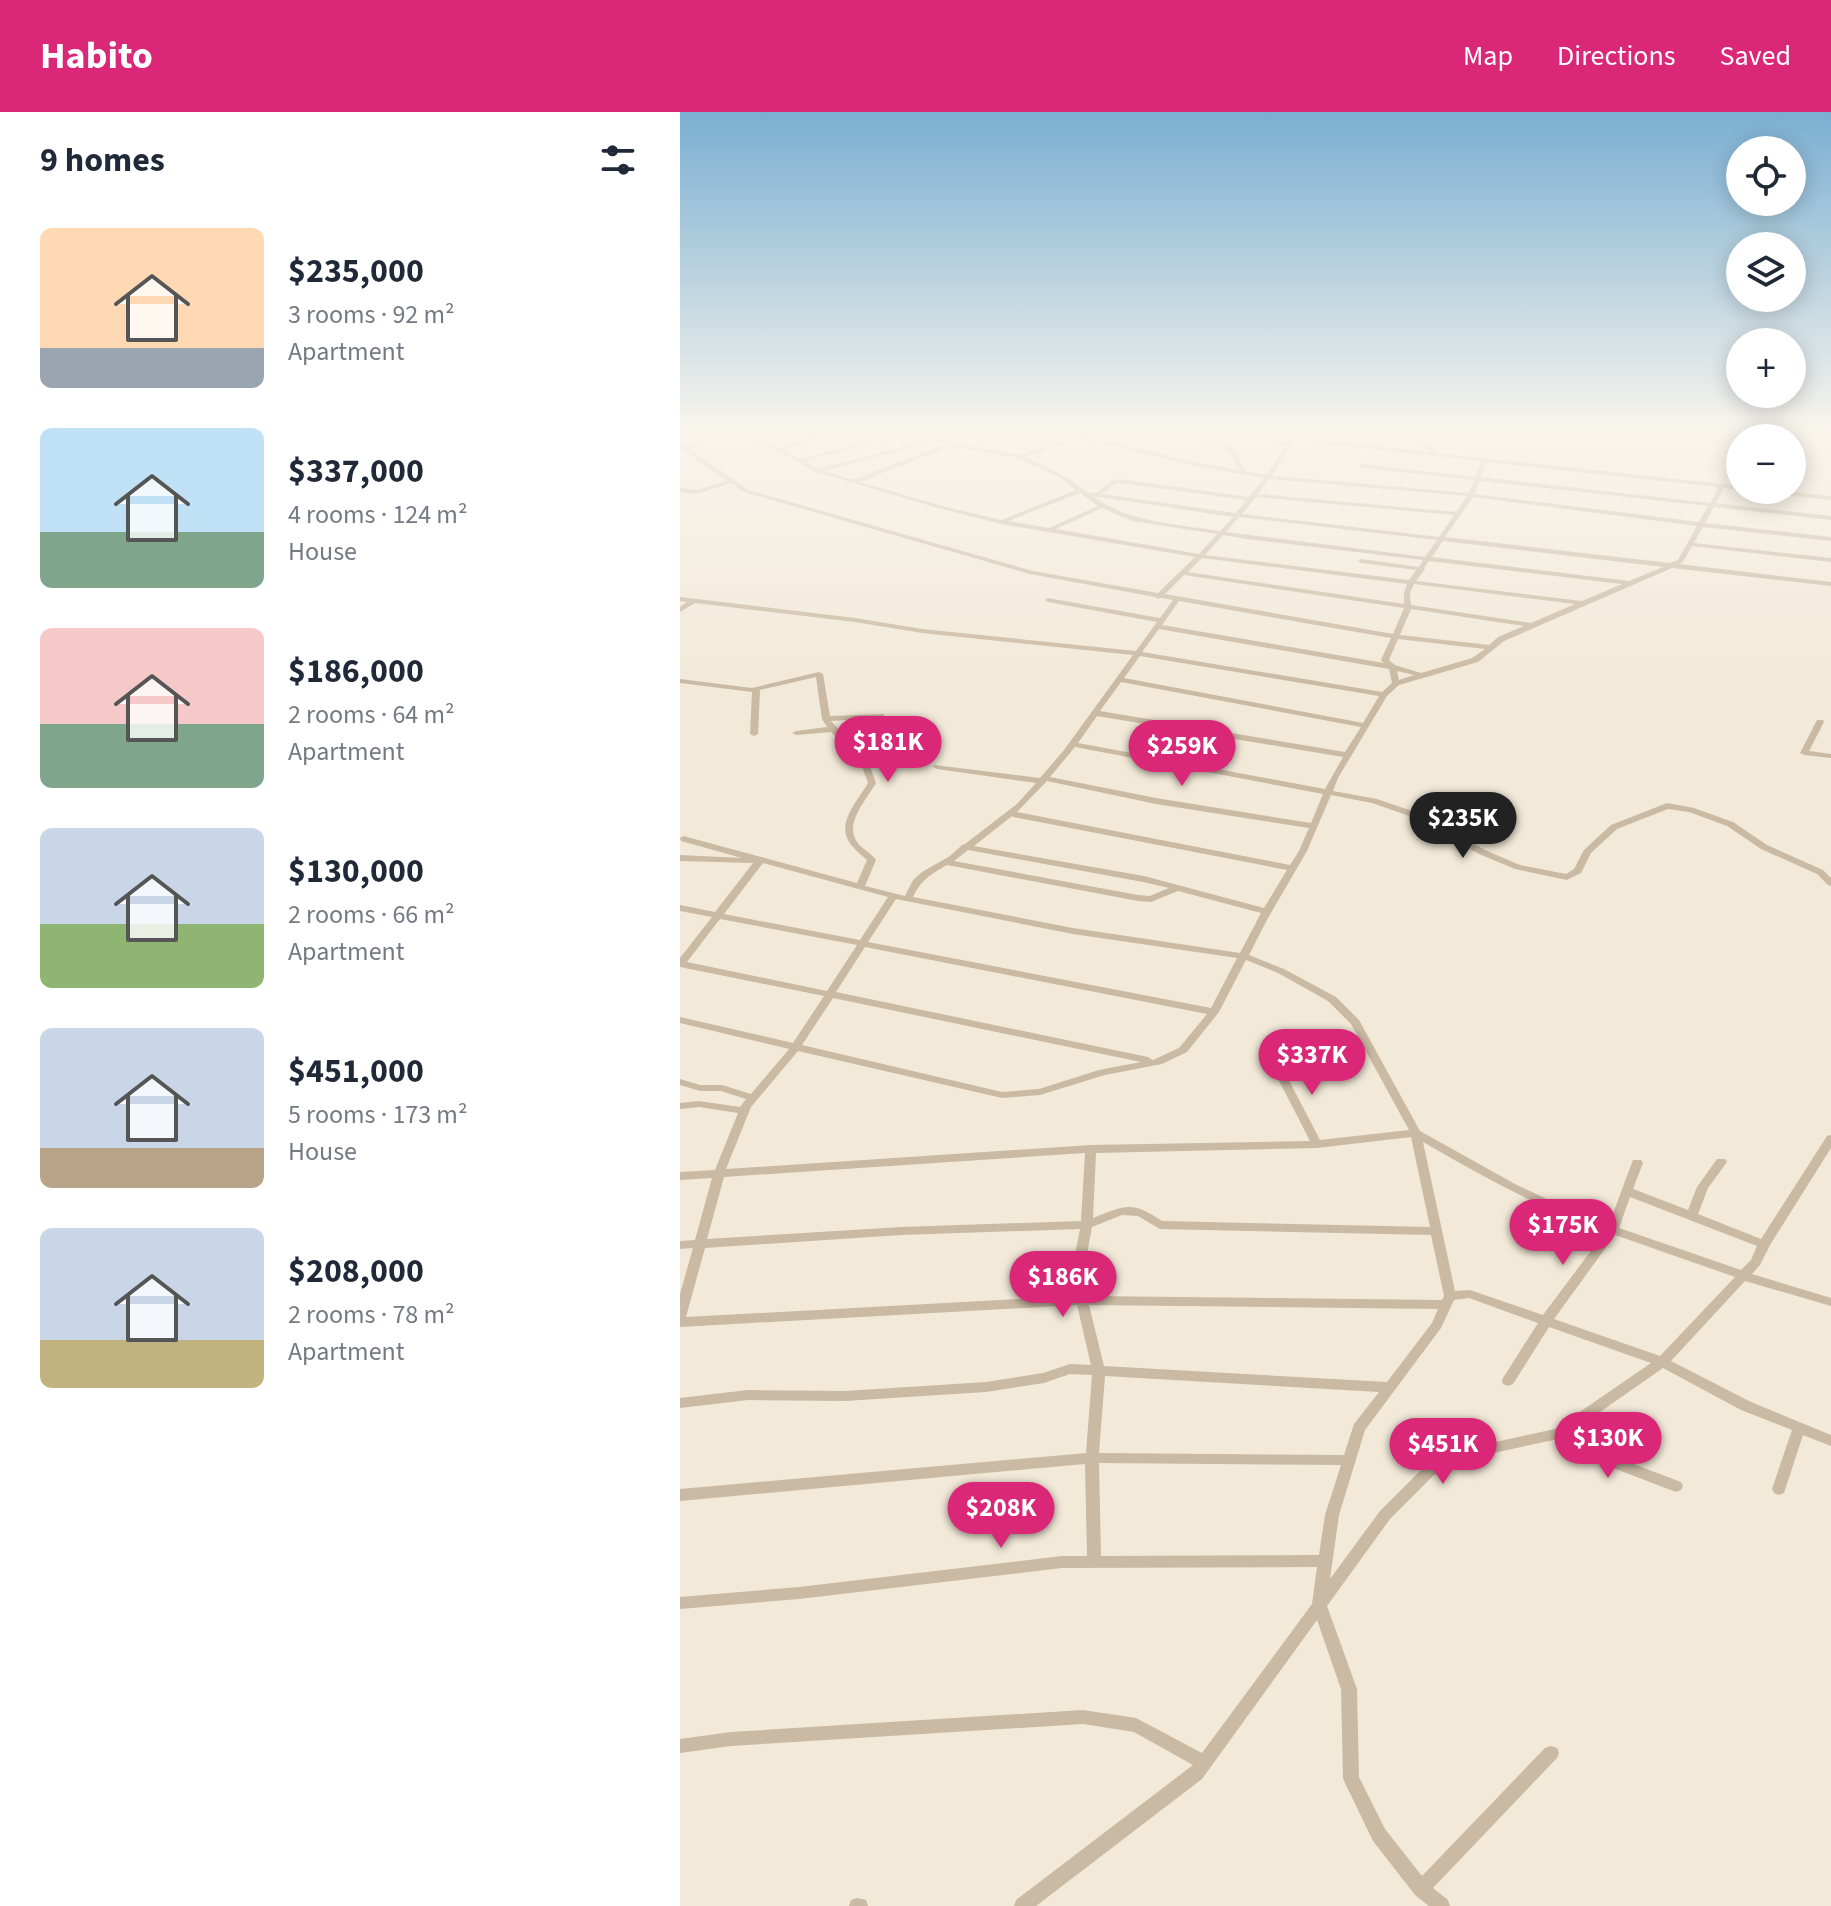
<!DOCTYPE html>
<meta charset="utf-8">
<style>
body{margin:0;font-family:"Source Sans 3",sans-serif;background:#f2f2f3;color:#1f2937;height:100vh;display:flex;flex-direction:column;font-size:30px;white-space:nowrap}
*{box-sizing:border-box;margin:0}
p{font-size:26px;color:#747a83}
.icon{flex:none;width:44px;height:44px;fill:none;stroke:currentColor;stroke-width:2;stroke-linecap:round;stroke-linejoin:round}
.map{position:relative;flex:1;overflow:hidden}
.panel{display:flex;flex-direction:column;background:#fff;width:680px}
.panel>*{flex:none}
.tools{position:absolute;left:1046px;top:24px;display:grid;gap:16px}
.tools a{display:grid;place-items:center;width:80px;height:80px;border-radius:50%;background:#fff;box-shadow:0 4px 20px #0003;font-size:40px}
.price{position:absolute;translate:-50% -68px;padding:0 18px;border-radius:28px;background:#db2777;color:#fff;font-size:26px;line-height:52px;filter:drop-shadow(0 2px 4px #0008)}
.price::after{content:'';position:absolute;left:50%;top:48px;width:24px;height:18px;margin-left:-12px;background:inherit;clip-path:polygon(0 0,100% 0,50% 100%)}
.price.selected{background:#222;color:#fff}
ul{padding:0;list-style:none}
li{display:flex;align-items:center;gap:24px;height:200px;padding:0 40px}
li span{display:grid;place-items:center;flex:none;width:224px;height:160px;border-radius:12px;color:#555}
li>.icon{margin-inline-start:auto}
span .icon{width:96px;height:96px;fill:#fffc;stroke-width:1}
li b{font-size:34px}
h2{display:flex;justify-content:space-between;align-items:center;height:96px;padding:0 40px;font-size:34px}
header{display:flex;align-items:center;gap:48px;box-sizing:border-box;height:112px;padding:0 40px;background:#db2777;color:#fff}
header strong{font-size:38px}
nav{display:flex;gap:44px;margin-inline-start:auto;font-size:28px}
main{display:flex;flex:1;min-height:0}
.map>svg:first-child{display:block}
</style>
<header>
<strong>Habito</strong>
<nav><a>Map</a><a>Directions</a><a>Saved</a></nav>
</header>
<main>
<section class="panel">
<h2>9 homes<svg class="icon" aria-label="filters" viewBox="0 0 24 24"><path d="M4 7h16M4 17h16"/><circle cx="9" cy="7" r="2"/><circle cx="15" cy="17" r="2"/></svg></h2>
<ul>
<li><span style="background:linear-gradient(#ffd9b3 75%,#9aa5b1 0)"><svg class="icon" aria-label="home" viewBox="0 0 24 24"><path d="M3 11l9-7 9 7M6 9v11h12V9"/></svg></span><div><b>$235,000</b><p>3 rooms · 92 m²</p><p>Apartment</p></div></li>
<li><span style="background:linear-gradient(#bfe0f5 65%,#7fa58c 0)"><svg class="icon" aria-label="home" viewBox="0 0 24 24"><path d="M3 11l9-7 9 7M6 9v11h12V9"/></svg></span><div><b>$337,000</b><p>4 rooms · 124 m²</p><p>House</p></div></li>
<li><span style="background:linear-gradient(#f6c9c9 60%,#7fa58c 0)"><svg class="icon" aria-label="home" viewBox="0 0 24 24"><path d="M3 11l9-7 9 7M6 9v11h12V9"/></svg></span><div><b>$186,000</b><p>2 rooms · 64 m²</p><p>Apartment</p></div></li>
<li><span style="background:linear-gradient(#c9d6e8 60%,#8fb573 0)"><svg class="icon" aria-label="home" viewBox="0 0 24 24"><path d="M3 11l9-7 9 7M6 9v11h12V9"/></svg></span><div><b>$130,000</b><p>2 rooms · 66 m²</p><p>Apartment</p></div></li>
<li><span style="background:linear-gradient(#c9d6e8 75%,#b9a48a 0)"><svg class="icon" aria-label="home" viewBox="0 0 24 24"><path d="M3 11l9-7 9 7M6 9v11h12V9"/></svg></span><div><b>$451,000</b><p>5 rooms · 173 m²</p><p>House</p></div></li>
<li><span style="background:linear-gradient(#c9d6e8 70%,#c2b280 0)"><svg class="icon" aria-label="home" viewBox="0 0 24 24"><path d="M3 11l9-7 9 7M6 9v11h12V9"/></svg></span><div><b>$208,000</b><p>2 rooms · 78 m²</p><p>Apartment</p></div></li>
</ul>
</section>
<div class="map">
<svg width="1151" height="1794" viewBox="0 0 1151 1794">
<rect width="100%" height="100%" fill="#f2e9d8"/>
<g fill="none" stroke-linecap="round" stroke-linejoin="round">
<g fill="#cabaa3" fill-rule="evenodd">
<path d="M0,318h7l-7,3z"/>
<path d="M48,318h7l24,7 17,-7h7l-1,1 -18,8 16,9 43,-18h7l-1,1 -45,19 16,9 112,-29h8l31,13 68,12 30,-10 -30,-14 -1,-1h7l30,13 20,-7 -12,-6h7l10,4 14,-4h7l-1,1 -14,5 104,25 48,9 -8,-18 -27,-13 -44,-9c19,-1 58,7 74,19 5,5 9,15 12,22l21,4 20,-29 -88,-16h10l80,13 2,-3 -7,-4 5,-6h6l-5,5 5,2 137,15 -19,-14 2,-8h6l-2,7 18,14v2l304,33v4l-16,-2 -8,15 115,13v4l-117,-13 -9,16 126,14v4l-128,-14 -9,16 137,15v4l-139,-16 -9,16 -4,2 152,18v4l-159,-18 -168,73 -26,21 -79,23 -12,11 -49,82 -5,13 44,8 44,15 64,36 35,15 46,9 8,-5 10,-19 27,-25 56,-22 27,5 39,14 34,23 56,25 8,8v8l-3,-1 -11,-11 -56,-25 -34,-23 -38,-14 -21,-3 -51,20 -26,24 -10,20 -14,7 -52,-11 -36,-15 -64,-36 -43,-15 -41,-8 -24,56 -39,67 -19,37 35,14 52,28 23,23 61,111 95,53 59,28 35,12 24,-64h8l2,3 -10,26 55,21 9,-23 20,-28h8l2,3 -19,26 -10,26 63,25 66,-103 4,-1v13l-61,97 -10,20 -8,9 79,24v8l-86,-25 -74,80 80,41 80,33v11l-28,-11 -19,58 -5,2 -5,-2 -2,-4 20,-59 -51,-20 -78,-42 -93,65 40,22 71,27 2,4 -2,4 -5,2 -76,-29 -42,-24 -74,16 -50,20 -44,44 -63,87 30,83 2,88 26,52 37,47 123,-128 6,-2 6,2 2,5 -2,5 -124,130 15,12 2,6h-21l-14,-11 -42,-54 -28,-58 -2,-5 -2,-89 -24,-69 -115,159 -166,127h-22l2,-6 177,-135 -59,-33 -51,-8 -352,22 -51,7v-14l51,-7 352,-22 53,8 66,35 110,-149 5,-37 -255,1 -263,31 -119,10v-12l119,-10 263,-31h25l-2,-92 -405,37v-12l406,-36 6,-78 -22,-1 -26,9 -58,9 -141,9 -97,-1 -68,8v-10l68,-8 97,1 141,-9 57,-9 27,-9 21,1 -14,-60 -397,22v-33l13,-46 -13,1v-8l15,-1 17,-62 -32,2v-8l35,-2 23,-57 -39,-6 -19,2v-6l19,-2 41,6 6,-8 -25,-8h-21l-20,-6v-6l20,6h22l29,9 38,-45 -109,-26v-6l113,26 31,-47 -144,-29v-9l32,-41 -32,-6v-6l35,7 38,-49 -73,-2v-6l62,3 -61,-17 -1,-3 4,-2 3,1 170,46 10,-23c-4,-4 -10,-8 -14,-13 -20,-21 4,-45 15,-64l-8,-22 -29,-29 -35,3 -4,-2 4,-2 31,-4 -5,-8 -6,-42 -56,13 -2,44 -4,2 -4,-2 2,-42 -72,-9v-4l72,9 67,-16 4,2 7,42 54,-2v4h-3l-50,3 36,37 9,25c-9,16 -32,40 -19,59 5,7 14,11 19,18l-11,26 40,10 8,-16 9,-8 28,-16 12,-11 3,-1 52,-40 19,-21 -99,-14 -4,-2 1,-2 106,13 24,-28 69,-95 -211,-22 -67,-11 -160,-19 -15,9v-5l7,-5 -7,-1v-4l175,21 67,11 214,22 21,-29 -109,-20 -3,-2 3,-2 112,20 13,-18 -12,-2 -3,1 -3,-2 -125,-23 -286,-82 -13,-9 -34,11 -17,-2v-4l17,2 30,-9 -47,-33v-5l6,4zM52,320l25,8 59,32 122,36 63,16 194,33 -37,36 -125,-22 -285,-81 -58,-41zM236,320l16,7 -114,30 -13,-8zM401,326l109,27 74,13 -15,19 -129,-18 -9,2 -15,12 -9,-1 -22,-16 -41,-19zM257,329l8,3 -91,36 -30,-9zM615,329l186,20 -6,16 -112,-13 -3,2 3,2 111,12 -5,13 -197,-17zM271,334l66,12 44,20 15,12 -75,30 -59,-14 -82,-24zM807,350l231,25 -8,16 -229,-26zM589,367l198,17 -11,16 -198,-18zM800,369l228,25 -9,16 -224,-28zM440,371l126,17 -10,13 -134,-19 13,-10zM400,381l18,13 -49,22 -41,-7zM413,384l140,21 -13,14c-43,-7 -91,-8 -127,-35zM576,385l198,18 -15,22 -197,-23zM793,385l224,29 -19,34 -8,3 -225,-26zM422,396l30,13 85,13 -18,20 -143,-25zM559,405l198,23 -12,17 -199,-25zM543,423l24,4 176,21 -4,7 -58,-8 -3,2 3,2 55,7 -7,10 -204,-25zM763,429l220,26 -34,14 -197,-24zM522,446l205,26 -3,9v11l-216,-32zM749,449l193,23 -40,17 -166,-20 9,-12 -1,-1zM504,463l220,33 -11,26 -228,-40zM734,472l161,20 -44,19 -120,-18 -1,-12zM499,489l212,37 -10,22 3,3 -222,-38zM731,497l113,17 -26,11 -9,8 -89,-10zM479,517l230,40 3,14 -10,9 -240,-40zM718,527l87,10 -13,9 -51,15 -26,-8 -6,-5zM460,544l239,40 -16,27 -239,-45zM717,559l17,4 -15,5zM441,570l240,45 -16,25 -245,-41zM417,604l246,41 -18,32 -247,-46zM395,635l248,47 -12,29 -155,-25 -106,-21zM367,669l109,23 153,24 -10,23 -9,14 -273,-53zM332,704l1,1 274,53 -23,38 -120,-32 -170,-30zM288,738l175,32 26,6 -19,8 -12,-1 -184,-34zM83,751l125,34 -28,43 -136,-26zM267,753l191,36 13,1 27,-11 83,22 -21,40 -167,-25 -160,-31c9,-18 17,-22 34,-32zM216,787l177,35 164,24 -26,50 -343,-66zM40,807l137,26 -30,46 -140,-29zM185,835l342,67 -28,34 -26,12 -5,-3 -312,-65zM566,848l32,13 50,28 23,23 58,106 -89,10 -39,-75 -5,-3 -5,3 39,76 -219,4 -365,24 25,-62 47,-56 204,47 38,-3 65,-20 57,-11 25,-12 32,-40zM153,886l308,64 -42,8 -60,19 -37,3 -200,-47zM731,1025l19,90 -268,-6c-30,-20 -36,-16 -69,-3l3,-65 221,-5zM743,1030c61,35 116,66 182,90l-62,83 -73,-25 -15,1zM405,1041l-4,68 -180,6 -194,12 17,-62zM950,1085l127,49 -6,14 -10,10 -122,-42zM442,1103l16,1 22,13 271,6 13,61 -2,4 -354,-4 -3,-31 7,-38zM400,1117l-7,36 3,31 -390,21 19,-69 196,-13zM935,1123l120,42 -75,79 -106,-37zM789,1186l69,25 -35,55 -1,3 1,3 5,2 5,-2 36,-57 102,36 -96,66 -73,16 -58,22 -44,44 -50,68 9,-64 26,-85 76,-102 13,-28zM409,1193l349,4 -6,14 -45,59 -283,-16zM425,1264l274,16 -25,32 -10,31 -245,-2zM419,1351l242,2 -16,50 -6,40 -218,1z"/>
<path d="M1039,318h6l15,9v5z"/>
<path d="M1072,378h20l59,6v4l-76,-8z"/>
<path d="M1137,608h6l1,2 -15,29 22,3v4l-27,-3 -4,-2z"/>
<path d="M177,1786l9,2 2,6h-19l2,-6z"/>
</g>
</g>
<linearGradient id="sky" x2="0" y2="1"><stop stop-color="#7aafd2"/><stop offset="0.56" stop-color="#f9f5ed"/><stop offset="1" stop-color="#f9f5ed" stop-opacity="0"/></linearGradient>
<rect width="1151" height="569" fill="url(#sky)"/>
</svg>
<div class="tools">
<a><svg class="icon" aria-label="locate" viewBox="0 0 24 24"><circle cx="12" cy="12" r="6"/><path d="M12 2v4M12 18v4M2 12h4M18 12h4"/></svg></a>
<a><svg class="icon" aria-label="layers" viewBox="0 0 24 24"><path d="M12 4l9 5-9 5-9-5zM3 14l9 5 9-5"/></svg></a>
<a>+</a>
<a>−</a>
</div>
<b class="price" style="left:208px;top:672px">$181K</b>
<b class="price" style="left:502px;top:676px">$259K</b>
<b class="price selected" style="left:783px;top:748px">$235K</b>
<b class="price" style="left:632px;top:985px">$337K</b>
<b class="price" style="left:883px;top:1155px">$175K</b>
<b class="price" style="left:383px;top:1207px">$186K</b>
<b class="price" style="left:928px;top:1368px">$130K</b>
<b class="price" style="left:763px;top:1374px">$451K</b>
<b class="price" style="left:321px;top:1438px">$208K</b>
</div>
</main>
